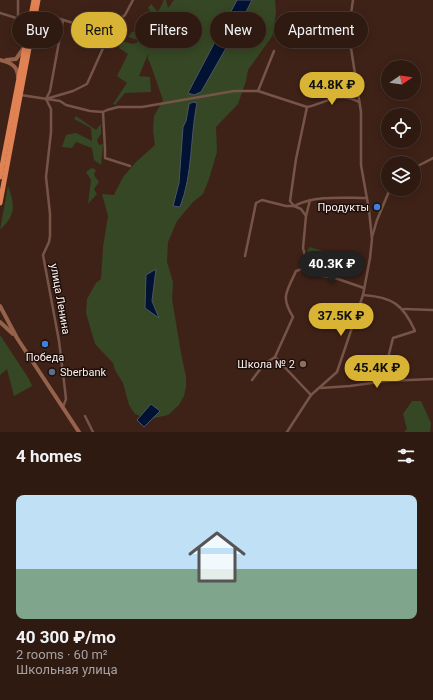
<!DOCTYPE html>
<meta charset="utf-8">
<style>
body{margin:0;font-family:Roboto,sans-serif;background:#3b271f;color:#f1f3f6;height:100vh;display:flex;flex-direction:column;font-size:15px;white-space:nowrap}
*{box-sizing:border-box;margin:0}
p{font-size:13px;color:#a7a19f}
.icon{flex:none;width:22px;height:22px;fill:none;stroke:currentColor;stroke-width:2;stroke-linecap:round;stroke-linejoin:round}
.map{position:relative;height:432px;overflow:hidden}
.details{display:flex;flex-direction:column;background:#2f1a11;flex:1}
.details>*{flex:none}
.hud{position:absolute;left:12px;top:12px;width:409px;height:36px;display:flex;gap:8px}
.needle{width:26px;rotate:77deg}
.fabs{position:absolute;left:381px;top:60px;display:grid;gap:8px}
.fabs a{display:grid;place-items:center;width:40px;height:40px;border-radius:50%;background:#2f1a11;box-shadow:0 2px 10px #0003,0 0 0 1px #4a3831;font-size:20px}
.price{position:absolute;translate:-50% -34px;padding:0 9px;border-radius:14px;background:#d9b434;color:#111;font-size:13px;line-height:26px;filter:drop-shadow(0 1px 2px #0008)}
.price::after{content:'';position:absolute;left:50%;top:24px;width:12px;height:9px;margin-left:-6px;background:inherit;clip-path:polygon(0 0,100% 0,50% 100%)}
.price.on{background:#222;color:#fff}
ul{padding:0;list-style:none}
li{display:grid;align-content:center;gap:8px;height:212px;padding:0 16px}
li+li{border-top:1px solid #4a3831}
li span{display:grid;place-items:center;height:124px;border-radius:8px;color:#555}
li>.icon{margin-inline-start:auto}
span .icon{width:72px;height:72px;fill:#fffc;stroke-width:1}
li b{font-size:17px}
h2{display:flex;justify-content:space-between;align-items:center;height:48px;padding:0 16px;font-size:17px}
.pill{padding:0 14px;border-radius:18px;background:#2f1a11;box-shadow:0 2px 10px #0003,0 0 0 1px #4a3831;font-size:14px;line-height:36px}
.pill.on{background:#d9b434;color:#111}
.map>svg:first-child{display:block}
</style>
<div class="map">
<svg width="433" height="432" viewBox="0 0 433 432">
<rect width="100%" height="100%" fill="#3f2217"/>
<g fill="#354724">
<path d="M164,0h2l2,8 6,-8h101l1,12 -3,23 -25,35 -2,11 -8,23 -22,23 1,25 -8,27 -6,15 -10,8 -16,19 -9,21 -1,20 6,20 -1,17 9,54 5,24v10l-2,9 -5,9 -11,10 -18,4 -5,-1 -10,-4 -6,-9 -6,-22 -8,-13 -2,-7 -18,-19 -9,-31 1,-14 9,-16 5,-4 2,-32 5,-31 -6,-22 12,1 9,-18 13,-15 19,-17 -2,-14 1,-15 9,-16 -14,-40 -1,1v-7l-9,22 11,1 1,15 -26,1 -10,12 -2,-1 14,-21 -10,-7 11,-22 -9,-6 2,-7 12,3 8,-3 -13,-4 4,-5 15,-2 9,-11 -8,-11 3,-4 7,8z"/>
<path d="M76,116l20,14 5,-6v10l-4,6 2,5 4,-1 -2,21 -7,-5 -2,-12 -16,-6 -4,6 -10,-1 4,-12 10,-2 16,8 -1,-13 -17,-9z"/>
<path d="M92,168l4,2 -2,5 5,7 -5,7 3,5 -9,10 3,-24 -5,-8z"/>
<path d="M8,186c7,20 8,28 -8,44z"/>
<path d="M310,247l25,8 -4,9h-8l-2,9 -11,-6 -3,-17z"/>
<path d="M0,335l29,44 3,7 -18,10 -7,-27 -7,6z"/>
<path d="M412,401h9l10,22 -1,9h-26l3,-3 -4,-15z"/>
</g>
<g fill="#011232" stroke="#4d556a">
<path d="M237,0h15l-10,20 -41,72 -7,3 -6,-2z"/>
<path d="M193,102l4,1c-7,34 -4,71 -17,104l-7,-1 6,-23 4,-56 3,-6 3,-17z"/>
<path d="M156,269l-4,32 7,17 -14,-10 1,-33z"/>
<path d="M151,404l9,7 -16,16 -7,-7z"/>
</g>
<g fill="none" stroke-linecap="round" stroke-linejoin="round">
<g stroke="#765448" stroke-width="2.5">
<path d="M37,12l56,17 9,4 3,7 -1,6 -17,38 -14,7 -27,8"/>
<path d="M0,13l29,9"/>
<path d="M18,18v-18"/>
<path d="M102,33l10,-11 7,-2 6,-5 8,-15"/>
<path d="M258,91l16,-40"/>
<path d="M21,95l39,6 6,4 24,6 13,1"/>
<path d="M46,99l5,10v23l-5,45 4,37v22l-1,6 -6,13 16,86 6,49 1,9 -3,8"/>
<path d="M46,99l4,-8 13,-71"/>
<path d="M307,107c19,-4 32,-16 52,-5"/>
<path d="M103,112l4,-2 11,-3h24l92,-16h24l49,16 -11,52 -6,42 4,5c22,-11 49,-8 73,-8"/>
<path d="M103,112l2,37v9l25,8"/>
<path d="M414,168l19,-10"/>
<path d="M306,216l4,-16"/>
<path d="M372,237l5,-17 13,-31"/>
<path d="M245,256l11,-53 6,-3 24,6h8l7,3 5,7 -3,32 5,19 -12,4c-9,21 -16,25 -3,46l-18,40 -11,7 -12,16"/>
<path d="M308,267l15,9 15,3 26,9"/>
<path d="M363,295c29,2 40,9 52,36l-22,7 -4,16 -3,27"/>
<path d="M404,309l29,1"/>
<path d="M275,357l36,38"/>
<path d="M321,388l29,-2 36,-5 47,-2"/>
<path d="M85,416l8,16"/>
<path d="M287,432l24,-37 26,-23 26,-77 7,-37 2,-19 -3,-29 -8,-45v-53l-11,-70 -1,-15 4,-27"/>
</g>
<g stroke="#96624c" stroke-width="4">
<path d="M0,60c10,2 18,6 18,17"/>
<path d="M6,60l10,-1 7,-10"/>
<path d="M0,306l17,32 62,94"/>
<path d="M0,322l13,12"/>
</g>
<g stroke="#e18255" stroke-width="5">
<path d="M0,177l34,-177"/>
<path d="M0,203l38,-203"/>
</g>
</g>
<g fill="#3f7fe0" stroke="#1d0f0b" stroke-width="1.5">
<circle cx="377" cy="207" r="4"/>
<circle cx="45" cy="344" r="4"/>
</g>
<circle fill="#8d6e63" stroke="#1d0f0b" stroke-width="1.5" cx="303" cy="364" r="4"/>
<circle fill="#5c6f8a" stroke="#1d0f0b" stroke-width="1.5" cx="52" cy="372" r="4"/>
<g text-anchor="middle" dominant-baseline="central" stroke-width="3" stroke-linejoin="round" paint-order="stroke">
<g font-size="11" fill="#fdf0ec" stroke="#1d0f0b" text-anchor="end">
<text x="369" y="207">Продукты</text>
<text x="45" y="357" text-anchor="middle">Победа</text>
<text x="295" y="364">Школа № 2</text>
<text x="60" y="372" text-anchor="start">Sberbank</text>
</g>
<g font-size="11" fill="#fdf0ec" stroke="#1d0f0b">
<text transform="translate(60 299) rotate(80)">улица Ленина</text>
</g>
</g>
</svg>
<div class="fabs">
<a><svg class="needle" viewBox="-14 -14 28 28"><path d="M0-13l5 13h-10z" fill="#e53935"/><path d="M0 13l5-13h-10z" fill="#a7a19f"/></svg></a>
<a><svg class="icon" aria-label="locate" viewBox="0 0 24 24"><circle cx="12" cy="12" r="6"/><path d="M12 2v4M12 18v4M2 12h4M18 12h4"/></svg></a>
<a><svg class="icon" aria-label="layers" viewBox="0 0 24 24"><path d="M12 4l9 5-9 5-9-5zM3 14l9 5 9-5"/></svg></a>
</div>
<b class="price" style="left:332px;top:106px">44.8K ₽</b>
<b class="price on" style="left:332px;top:285px">40.3K ₽</b>
<b class="price" style="left:341px;top:337px">37.5K ₽</b>
<b class="price" style="left:377px;top:389px">45.4K ₽</b>
<div class="hud">
<a class="pill">Buy</a>
<a class="pill on">Rent</a>
<a class="pill">Filters</a>
<a class="pill">New</a>
<a class="pill">Apartment</a>
</div>
</div>
<section class="details">
<h2>4 homes<svg class="icon" aria-label="filters" viewBox="0 0 24 24"><path d="M4 7h16M4 17h16"/><circle cx="9" cy="7" r="2"/><circle cx="15" cy="17" r="2"/></svg></h2>
<ul>
<li><span style="background:linear-gradient(#bfe0f5 60%,#7fa58c 0)"><svg class="icon" aria-label="home" viewBox="0 0 24 24"><path d="M3 11l9-7 9 7M6 9v11h12V9"/></svg></span><div><b>40 300 ₽/mo</b><p>2 rooms · 60 m²</p><p>Школьная улица</p></div></li>
</ul>
</section>
